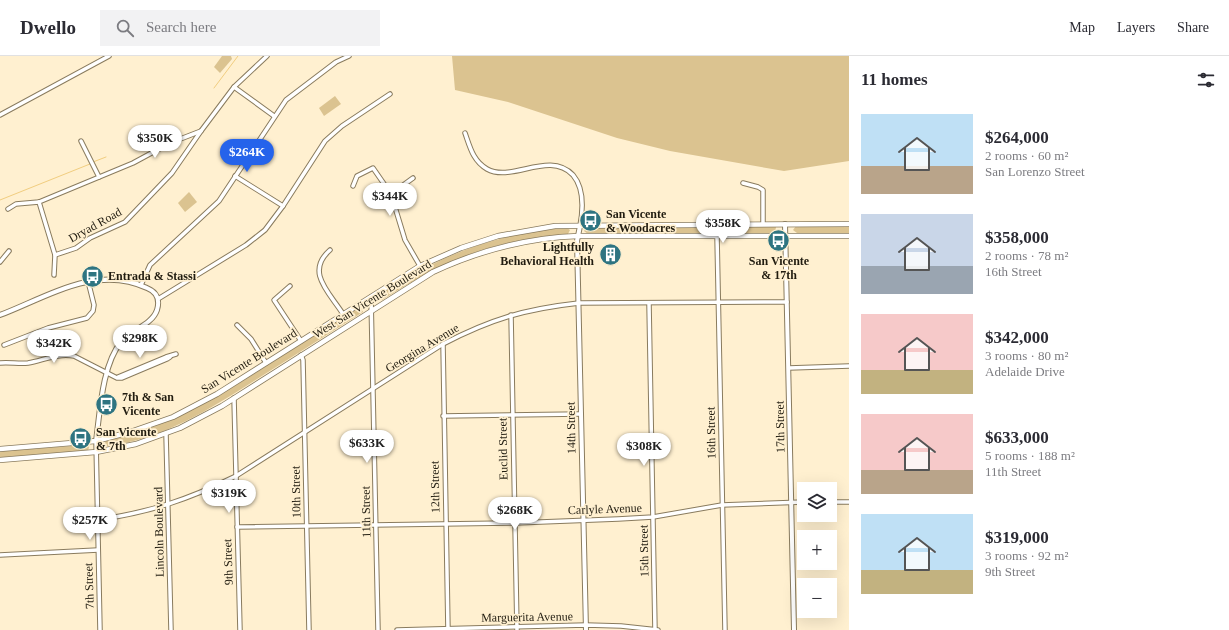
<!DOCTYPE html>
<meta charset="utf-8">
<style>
body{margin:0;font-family:Georgia,serif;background:#f2f2f3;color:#2b2b33;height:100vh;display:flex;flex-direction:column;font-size:15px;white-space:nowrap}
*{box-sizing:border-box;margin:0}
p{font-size:13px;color:#7c7c81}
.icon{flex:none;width:22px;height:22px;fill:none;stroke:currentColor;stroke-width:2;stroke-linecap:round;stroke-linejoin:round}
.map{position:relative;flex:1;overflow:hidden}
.sheet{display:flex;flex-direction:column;background:#fff;width:380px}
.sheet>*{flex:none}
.fabs{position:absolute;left:797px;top:426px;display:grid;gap:8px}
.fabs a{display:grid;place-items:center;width:40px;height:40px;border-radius:0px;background:#fff;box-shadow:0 4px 16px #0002;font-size:20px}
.price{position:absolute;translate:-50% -34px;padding:0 9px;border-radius:14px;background:#fff;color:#222;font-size:13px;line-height:26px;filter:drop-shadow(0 1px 2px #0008)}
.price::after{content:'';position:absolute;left:50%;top:24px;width:12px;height:9px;margin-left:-6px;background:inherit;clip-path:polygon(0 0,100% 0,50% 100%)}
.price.active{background:#2563eb;color:#fff}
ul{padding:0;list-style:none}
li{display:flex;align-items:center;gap:12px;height:100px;padding:0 12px}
li span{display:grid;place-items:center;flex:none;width:112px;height:80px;border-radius:0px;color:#555}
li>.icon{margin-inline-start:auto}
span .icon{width:48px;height:48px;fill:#fffc;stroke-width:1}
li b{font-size:17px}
h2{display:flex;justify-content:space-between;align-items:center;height:48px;padding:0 12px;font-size:17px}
header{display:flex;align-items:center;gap:24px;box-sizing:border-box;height:56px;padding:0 20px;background:#fff;border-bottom:1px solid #e1e1e2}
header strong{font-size:19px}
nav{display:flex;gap:22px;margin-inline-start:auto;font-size:14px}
.search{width:280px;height:36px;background:#f2f2f3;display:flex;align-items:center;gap:10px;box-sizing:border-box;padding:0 14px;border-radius:0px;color:#7c7c81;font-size:15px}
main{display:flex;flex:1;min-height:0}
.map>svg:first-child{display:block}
</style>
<header>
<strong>Dwello</strong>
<div class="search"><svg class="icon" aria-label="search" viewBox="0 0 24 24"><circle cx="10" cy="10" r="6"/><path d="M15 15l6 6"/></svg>Search here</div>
<nav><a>Map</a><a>Layers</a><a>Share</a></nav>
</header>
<main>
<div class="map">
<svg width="849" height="574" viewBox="0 0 849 574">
<rect width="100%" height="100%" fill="#fff0d0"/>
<g fill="#dbc390">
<path d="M222,0h9l1,3 -12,14 -6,-6z"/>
<path d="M452,0h397v105l-65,10 -114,-20 -53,-13 -109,-36 -53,-12z"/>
<path d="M335,40l6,8 -17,12 -5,-8z"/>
<path d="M189,136l8,10 -12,10 -7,-9z"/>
<path d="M796,170h53v7h-52l-4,-3z"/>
<path d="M776,171l-1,6 -187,1 -4,-3 2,-3z"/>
<path d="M567,172l3,2 -2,4c-78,7 -121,25 -186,66l-4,-3 1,-3c61,-38 116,-61 188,-66z"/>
<path d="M361,251l2,5c-33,21 -65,41 -98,62 -49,31 -99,65 -158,72l-3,-1 2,-4c74,-16 132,-57 195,-97 18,-11 42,-30 60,-37z"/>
<path d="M86,389l3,2 -1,4 -88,7v-7z"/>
</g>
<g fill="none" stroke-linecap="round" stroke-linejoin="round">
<g stroke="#f1cd7f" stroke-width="1">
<path d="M214,32l24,-32"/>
<path d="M93,106l13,-5"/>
<path d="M0,144l90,-36"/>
</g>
<defs>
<g id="minor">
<path d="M234,31l40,29"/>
<path d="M0,59l109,-59"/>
<path d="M465,77c5,14 8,28 22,36 25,14 62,-19 86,6 11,13 10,35 7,51"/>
<path d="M81,85l18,36"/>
<path d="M235,120l48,30"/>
<path d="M743,127l15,4 5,3v34"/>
<path d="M353,130l4,-10 16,-8 18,26 14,46 15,26"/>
<path d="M391,138l22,-16"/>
<path d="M39,146l16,53 -1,20"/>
<path d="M8,153l8,-5 23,-2 94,-39 37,-20 31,-12 33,-44 33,-31"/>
<path d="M717,180l8,394"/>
<path d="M330,194c-25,22 -1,42 13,64"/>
<path d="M55,199l21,-7 14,-10 35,-16 47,-49 29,-42"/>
<path d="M0,206l9,-11"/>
<path d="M141,229l9,-20 69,-64 67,-101 50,-38 13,-6"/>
<path d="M290,230l-16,14 27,41"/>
<path d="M371,241l7,333"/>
<path d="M158,243l88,-54 19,-15 18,-24 42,-65 17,-15 48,-32"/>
<path d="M649,248l6,326"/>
<path d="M511,259l6,315"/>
<path d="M237,269l14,14 15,24"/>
<path d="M443,288l5,286"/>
<path d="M4,289l44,-17 39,-10 6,-7 1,-6 -6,-24"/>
<path d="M301,299l2,5 6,270"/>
<path d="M0,307c9,-1 19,1 28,0 16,-3 30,-10 46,-7l43,22h5l45,-19 3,-2"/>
<path d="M789,312l60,-2"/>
<path d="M118,321l48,-20 10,-3"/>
<path d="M234,342l6,232"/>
<path d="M443,360l138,-2"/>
<path d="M166,378l5,196"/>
<path d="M96,385l4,189"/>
<path d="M830,446h19"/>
<path d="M97,464c54,-8 90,-20 139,-44l207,-132c48,-25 82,-35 136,-41l208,-1"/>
<path d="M237,471l278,-4 103,-4 35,-2 69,-12 82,-3"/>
<path d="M0,499l98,-5"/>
<path d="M397,574l189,-5 35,1 37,4"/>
</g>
<g id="tertiary">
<path d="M785,168l9,406"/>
<path d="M580,170l-3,15 9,389"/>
<path d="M0,259c47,-18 97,-51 147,-27 10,4 13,12 10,22 -5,15 -26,20 -36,32 -19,23 -21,70 -25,99"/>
</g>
<g id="secondary">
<path d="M0,393l96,-8 34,-9 43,-15 44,-23 203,-128 41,-18 37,-12 57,-10 294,-2"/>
<path d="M0,404l96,-8 40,-8 44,-16 42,-22 211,-134c47,-22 93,-34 145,-36h271"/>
</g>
</defs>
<use href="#minor" stroke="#897b5e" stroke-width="5.5"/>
<use href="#tertiary" stroke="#897b5e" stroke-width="6"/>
<use href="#secondary" stroke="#897b5e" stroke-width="6"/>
<use href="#minor" stroke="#fff" stroke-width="3.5"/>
<use href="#tertiary" stroke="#fff" stroke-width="4"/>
<use href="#secondary" stroke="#fff" stroke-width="4.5"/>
</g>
<defs>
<symbol id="bus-disc" viewBox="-11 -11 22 22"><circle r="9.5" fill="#2e7481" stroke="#fff0d0"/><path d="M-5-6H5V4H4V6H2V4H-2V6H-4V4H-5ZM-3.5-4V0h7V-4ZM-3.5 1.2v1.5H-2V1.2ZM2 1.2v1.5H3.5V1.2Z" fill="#fff"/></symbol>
<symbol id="building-disc" viewBox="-11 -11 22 22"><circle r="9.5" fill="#2e7481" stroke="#fff0d0"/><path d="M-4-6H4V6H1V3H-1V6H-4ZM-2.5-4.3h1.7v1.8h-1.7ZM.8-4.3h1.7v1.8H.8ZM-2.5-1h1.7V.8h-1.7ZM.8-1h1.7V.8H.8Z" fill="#fff"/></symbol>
</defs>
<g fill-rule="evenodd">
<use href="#bus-disc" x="578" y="152" width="25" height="25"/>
<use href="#bus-disc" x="766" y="172" width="25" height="25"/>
<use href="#building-disc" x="598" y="186" width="25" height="25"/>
<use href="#bus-disc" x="80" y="208" width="25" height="25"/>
<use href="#bus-disc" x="94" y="336" width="25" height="25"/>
<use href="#bus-disc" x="68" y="370" width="25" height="25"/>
</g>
<g text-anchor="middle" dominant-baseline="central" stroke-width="3.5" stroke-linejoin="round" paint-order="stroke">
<g font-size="12" font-weight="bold" fill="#211c10" stroke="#fff0d0" text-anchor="start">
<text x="606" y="158">San Vicente<tspan x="606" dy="14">&amp; Woodacres</tspan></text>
<text x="594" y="191" text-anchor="end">Lightfully<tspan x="594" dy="14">Behavioral Health</tspan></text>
<text x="779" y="205" text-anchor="middle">San Vicente<tspan x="779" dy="14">&amp; 17th</tspan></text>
<text x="108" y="220">Entrada &amp; Stassi</text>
<text x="122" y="341">7th &amp; San<tspan x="122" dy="14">Vicente</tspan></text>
<text x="96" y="376">San Vicente<tspan x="96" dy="14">&amp; 7th</tspan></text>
</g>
<g font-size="12" fill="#211c10" stroke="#fff0d0">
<text transform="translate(95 169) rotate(-29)">Dryad Road</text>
<text transform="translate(372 243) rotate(-32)">West San Vicente Boulevard</text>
<text transform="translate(422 292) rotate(-31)">Georgina Avenue</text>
<text transform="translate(249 305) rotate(-32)">San Vicente Boulevard</text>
<text transform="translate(780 371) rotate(-91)">17th Street</text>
<text transform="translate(571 372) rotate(-91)">14th Street</text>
<text transform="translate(711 377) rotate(-91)">16th Street</text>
<text transform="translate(503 393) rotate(-91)">Euclid Street</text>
<text transform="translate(435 431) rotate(-91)">12th Street</text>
<text transform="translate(296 436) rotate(-91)">10th Street</text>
<text transform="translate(605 453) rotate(-2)">Carlyle Avenue</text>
<text transform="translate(366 456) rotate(-91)">11th Street</text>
<text transform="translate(159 476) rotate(-91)">Lincoln Boulevard</text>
<text transform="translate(644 495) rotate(-91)">15th Street</text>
<text transform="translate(228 506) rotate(-92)">9th Street</text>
<text transform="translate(89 530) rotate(-92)">7th Street</text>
<text transform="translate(527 561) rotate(-1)">Marguerita Avenue</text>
</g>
</g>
</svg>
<div class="fabs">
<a><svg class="icon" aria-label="layers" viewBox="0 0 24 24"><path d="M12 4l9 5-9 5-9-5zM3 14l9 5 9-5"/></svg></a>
<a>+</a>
<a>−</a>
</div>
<b class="price" style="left:155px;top:103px">$350K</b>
<b class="price active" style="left:247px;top:117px">$264K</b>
<b class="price" style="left:390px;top:161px">$344K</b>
<b class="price" style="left:723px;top:188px">$358K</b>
<b class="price" style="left:140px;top:303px">$298K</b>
<b class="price" style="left:54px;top:308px">$342K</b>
<b class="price" style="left:367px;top:408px">$633K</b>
<b class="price" style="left:644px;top:411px">$308K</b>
<b class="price" style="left:229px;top:458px">$319K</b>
<b class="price" style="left:515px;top:475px">$268K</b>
<b class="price" style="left:90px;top:485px">$257K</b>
</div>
<section class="sheet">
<h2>11 homes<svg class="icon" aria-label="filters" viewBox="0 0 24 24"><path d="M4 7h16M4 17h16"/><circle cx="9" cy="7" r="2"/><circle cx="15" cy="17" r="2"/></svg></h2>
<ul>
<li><span style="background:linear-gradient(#bfe0f5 65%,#b9a48a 0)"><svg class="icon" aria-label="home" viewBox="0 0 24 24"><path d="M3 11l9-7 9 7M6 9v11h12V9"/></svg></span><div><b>$264,000</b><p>2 rooms · 60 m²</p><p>San Lorenzo Street</p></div></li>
<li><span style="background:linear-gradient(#c9d6e8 65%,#9aa5b1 0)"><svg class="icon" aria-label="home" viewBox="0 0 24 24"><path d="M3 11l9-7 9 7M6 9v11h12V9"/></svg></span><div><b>$358,000</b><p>2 rooms · 78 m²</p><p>16th Street</p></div></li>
<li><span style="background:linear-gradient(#f6c9c9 70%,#c2b280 0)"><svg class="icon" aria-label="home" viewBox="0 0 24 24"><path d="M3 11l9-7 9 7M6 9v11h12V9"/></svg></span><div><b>$342,000</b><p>3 rooms · 80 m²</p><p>Adelaide Drive</p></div></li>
<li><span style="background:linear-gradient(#f6c9c9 70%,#b9a48a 0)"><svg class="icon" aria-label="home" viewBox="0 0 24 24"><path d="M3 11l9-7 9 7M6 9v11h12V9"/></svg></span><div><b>$633,000</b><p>5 rooms · 188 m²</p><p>11th Street</p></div></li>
<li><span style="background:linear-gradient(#bfe0f5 70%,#c2b280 0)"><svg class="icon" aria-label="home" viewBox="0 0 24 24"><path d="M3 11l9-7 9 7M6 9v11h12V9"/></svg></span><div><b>$319,000</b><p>3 rooms · 92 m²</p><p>9th Street</p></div></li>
</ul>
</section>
</main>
